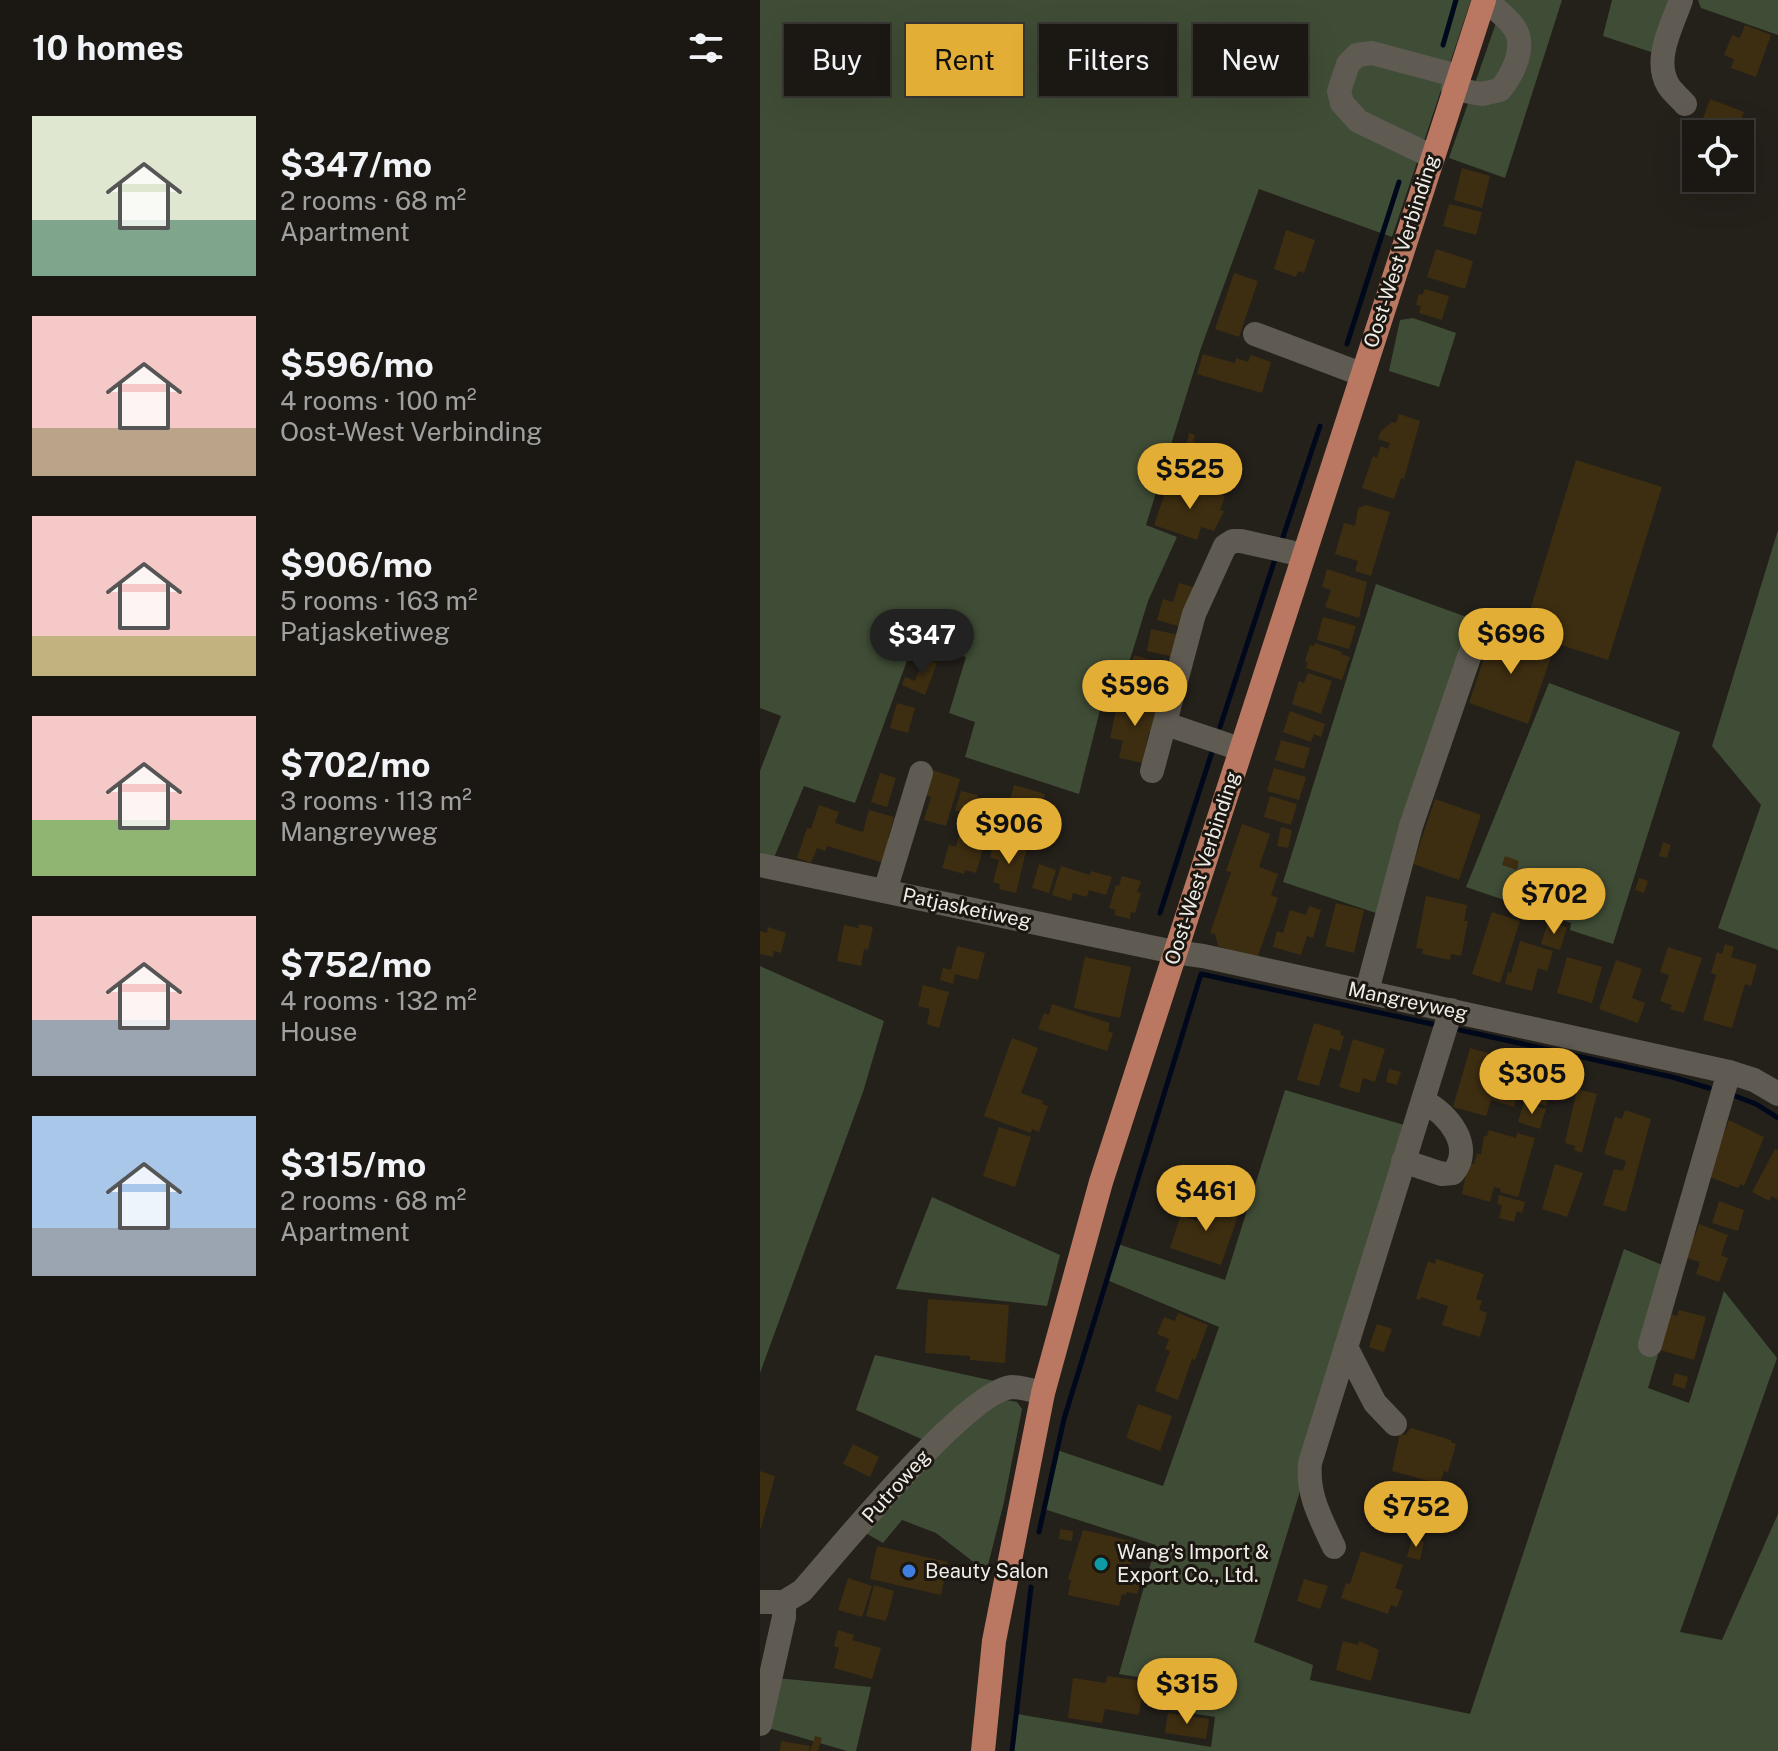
<!DOCTYPE html>
<meta charset="utf-8">
<style>
body{margin:0;font-family:"Public Sans",sans-serif;background:#24211d;color:#f1f3f6;height:100vh;display:flex;flex-direction:column;font-size:30px;white-space:nowrap}
*{box-sizing:border-box;margin:0}
p{font-size:26px;color:#a0a0a0}
.icon{flex:none;width:44px;height:44px;fill:none;stroke:currentColor;stroke-width:2;stroke-linecap:round;stroke-linejoin:round}
.map{position:relative;flex:1;overflow:hidden}
.details{display:flex;flex-direction:column;background:#1b1814;width:760px}
.details>*{flex:none}
.top-card{position:absolute;left:24px;top:24px;width:760px;height:72px;display:flex;gap:16px}
.buttons{position:absolute;left:922px;top:120px;display:grid;gap:16px}
.buttons a{display:grid;place-items:center;width:72px;height:72px;border-radius:0px;background:#1b1814;box-shadow:0 8px 32px #0002,0 0 0 2px #393734;font-size:40px}
.price{position:absolute;translate:-50% -68px;padding:0 18px;border-radius:28px;background:#e3ae35;color:#111;font-size:26px;line-height:52px;filter:drop-shadow(0 2px 4px #0008)}
.price::after{content:'';position:absolute;left:50%;top:48px;width:24px;height:18px;margin-left:-12px;background:inherit;clip-path:polygon(0 0,100% 0,50% 100%)}
.price.active{background:#222;color:#fff}
ul{padding:0;list-style:none}
li{display:flex;align-items:center;gap:24px;height:200px;padding:0 32px}
li span{display:grid;place-items:center;flex:none;width:224px;height:160px;border-radius:0px;color:#555}
li>.icon{margin-inline-start:auto}
span .icon{width:96px;height:96px;fill:#fffc;stroke-width:1}
li b{font-size:34px}
h2{display:flex;justify-content:space-between;align-items:center;height:96px;padding:0 32px;font-size:34px}
.pill{padding:0 28px;border-radius:0px;background:#1b1814;box-shadow:0 8px 32px #0002,0 0 0 2px #393734;font-size:28px;line-height:72px}
.pill.active{background:#e3ae35;color:#111}
main{display:flex;flex:1;min-height:0}
.map>svg:first-child{display:block}
</style>
<main>
<section class="details">
<h2>10 homes<svg class="icon" aria-label="filters" viewBox="0 0 24 24"><path d="M4 7h16M4 17h16"/><circle cx="9" cy="7" r="2"/><circle cx="15" cy="17" r="2"/></svg></h2>
<ul>
<li><span style="background:linear-gradient(#dfe7d0 65%,#7fa58c 0)"><svg class="icon" aria-label="home" viewBox="0 0 24 24"><path d="M3 11l9-7 9 7M6 9v11h12V9"/></svg></span><div><b>$347/mo</b><p>2 rooms · 68 m²</p><p>Apartment</p></div></li>
<li><span style="background:linear-gradient(#f6c9c9 70%,#b9a48a 0)"><svg class="icon" aria-label="home" viewBox="0 0 24 24"><path d="M3 11l9-7 9 7M6 9v11h12V9"/></svg></span><div><b>$596/mo</b><p>4 rooms · 100 m²</p><p>Oost-West Verbinding</p></div></li>
<li><span style="background:linear-gradient(#f6c9c9 75%,#c2b280 0)"><svg class="icon" aria-label="home" viewBox="0 0 24 24"><path d="M3 11l9-7 9 7M6 9v11h12V9"/></svg></span><div><b>$906/mo</b><p>5 rooms · 163 m²</p><p>Patjasketiweg</p></div></li>
<li><span style="background:linear-gradient(#f6c9c9 65%,#8fb573 0)"><svg class="icon" aria-label="home" viewBox="0 0 24 24"><path d="M3 11l9-7 9 7M6 9v11h12V9"/></svg></span><div><b>$702/mo</b><p>3 rooms · 113 m²</p><p>Mangreyweg</p></div></li>
<li><span style="background:linear-gradient(#f6c9c9 65%,#9aa5b1 0)"><svg class="icon" aria-label="home" viewBox="0 0 24 24"><path d="M3 11l9-7 9 7M6 9v11h12V9"/></svg></span><div><b>$752/mo</b><p>4 rooms · 132 m²</p><p>House</p></div></li>
<li><span style="background:linear-gradient(#a9c7e8 70%,#9aa5b1 0)"><svg class="icon" aria-label="home" viewBox="0 0 24 24"><path d="M3 11l9-7 9 7M6 9v11h12V9"/></svg></span><div><b>$315/mo</b><p>2 rooms · 68 m²</p><p>Apartment</p></div></li>
</ul>
</section>
<div class="map">
<svg width="1018" height="1751" viewBox="0 0 1018 1751">
<rect width="100%" height="100%" fill="#24201a"/>
<g fill="#404d36">
<path d="M0,0h711l-79,237 -133,-48 -58,159 -55,177 31,12 -29,64 -32,104 -14,-3 -23,92 -114,-37 10,-35 -26,-9 17,-56 -51,-18 -60,164 -51,-17 -31,74 -13,-3v-86l21,-55 -21,-8z"/>
<path d="M744,0h58l-57,178 -56,-20z"/>
<path d="M852,0h61l-19,53 -51,-17z"/>
<path d="M938,0h80v35l-77,-27z"/>
<path d="M653,318l43,15 -17,54 -50,-16 11,-51z"/>
<path d="M1018,530v420l-60,-22 43,-123 -49,-59z"/>
<path d="M616,584l96,35 -93,295 -96,-32z"/>
<path d="M789,683l131,49 -67,212 -43,-14 1,-7 -105,-36z"/>
<path d="M0,966l124,55 -21,71 -103,281z"/>
<path d="M525,1090l126,37 -157,515 59,23 -3,15 160,34 154,-465 43,18 -23,81 14,7 -10,33 41,15 35,-112 53,67 -97,274 42,8 56,-126v237h-766l5,-37 194,33 4,-30 -68,-11 2,-27 -30,-5 37,-129 -112,-36 13,-59 106,36 56,-159 -112,-47 11,-36 107,36z"/>
<path d="M172,1197l128,58 -13,51 -151,-17z"/>
<path d="M115,1355l133,29 -80,58 -72,-32z"/>
<path d="M246,1400l11,2 5,7 -18,93 -16,63 -8,2 -44,-34 -34,-13 -19,23 -19,-11 81,-93z"/>
<path d="M16,1678l95,9 -15,64h-9l-82,-24z"/>
</g>
<g fill="none" stroke-linecap="round" stroke-linejoin="round">
<g stroke="#00091b" stroke-width="5">
<path d="M683,45l13,-45"/>
<path d="M587,344l52,-162"/>
<path d="M522,540l38,-114"/>
<path d="M460,727l56,-171"/>
<path d="M400,913l52,-161"/>
<path d="M700,1030l212,47 37,11"/>
<path d="M975,1096l21,8 22,14"/>
<path d="M279,1532l25,-113 137,-445 231,50"/>
<path d="M252,1751l19,-164"/>
</g>
</g>
<g fill="#3e2e11">
<path d="M985,25l26,10 -15,42 -25,-9 3,-9 -10,-4 8,-20 8,3z"/>
<path d="M950,99l34,13 -8,22h-28l-9,-5z"/>
<path d="M702,168l28,8 -8,32 -28,-8z"/>
<path d="M689,204l33,8 -6,23 -33,-9z"/>
<path d="M526,230l29,10 -11,33 -6,-2 -2,6 -22,-8z"/>
<path d="M676,249l37,12 -8,28 -38,-12z"/>
<path d="M474,273l24,8 -19,56 -24,-8z"/>
<path d="M665,289l24,7 -7,24 -23,-7 2,-7 -5,-1 3,-11 3,1z"/>
<path d="M443,354l32,9 1,-5 12,4 3,-7 20,7 -9,31 -65,-19z"/>
<path d="M639,414l21,7 -16,58 -3,-1 -7,21 -32,-11 11,-32 4,2 4,-12 7,3 2,-6 -12,-4 3,-8 11,-9 4,1z"/>
<path d="M429,433l6,2 -2,7 4,1 -6,15 -7,-2z"/>
<path d="M816,460l86,27 -54,173 -85,-27z"/>
<path d="M419,485l19,6 1,-3 26,8 -5,14 4,1 -10,20 -13,-4 -4,13 -43,-15 12,-35 10,4z"/>
<path d="M606,505l24,7 -19,64 -16,-5 3,-10 -23,-7 9,-31 11,3 3,-18z"/>
<path d="M567,569l40,13 -8,36 -34,-11 6,-17 -9,-3z"/>
<path d="M419,583l18,5 -12,40 -28,-8 6,-21 10,3z"/>
<path d="M563,617l33,9 -7,23 -32,-9z"/>
<path d="M734,628l60,20 -26,76 -59,-21z"/>
<path d="M391,629l28,6 -4,22 -28,-6z"/>
<path d="M555,643l27,9 -1,2 9,3 -8,23 -36,-12 2,-5 -3,-2 5,-16 4,1z"/>
<path d="M374,655l38,11 -9,31 -16,-5 3,-11 -22,-6z"/>
<path d="M164,658l13,5 -12,32 -23,-10 3,-8 10,4z"/>
<path d="M548,673l24,8 -11,33 -29,-10 7,-23 5,2z"/>
<path d="M368,698l32,7 -6,28 -5,-1 -7,31 -23,-5 4,-17 -13,-3 6,-28 9,1z"/>
<path d="M137,703l18,5 -7,25 -18,-5z"/>
<path d="M530,711l35,13 -4,13 -7,-3 -3,8 -28,-10z"/>
<path d="M521,740l29,8 -6,21 -29,-9z"/>
<path d="M514,768l32,9 -7,23 -32,-9z"/>
<path d="M172,770l28,9 -14,47 -22,-6 7,-23 -6,-2z"/>
<path d="M120,773l16,5 -9,29 -16,-5z"/>
<path d="M254,785l31,9 -11,40 -31,-9z"/>
<path d="M201,791l17,4 -6,20 -17,-4z"/>
<path d="M510,796l27,8 -6,21 -27,-8z"/>
<path d="M675,799l46,16 -22,65 -46,-16z"/>
<path d="M59,805l20,7 -4,11 28,9 6,-22 25,7 -6,21 6,2 -7,24 -60,-18 -2,5 -8,-3 -6,15 -14,-5 10,-30 4,1z"/>
<path d="M482,824l28,10 -11,33 19,7 -7,21 7,3 -21,61 -39,-13 -3,-12 -5,-1 21,-61 -5,-1z"/>
<path d="M201,827l26,7 -11,39 -11,-3 -1,4 -22,-6 7,-23 7,2z"/>
<path d="M521,827l11,3 -4,18 -11,-2z"/>
<path d="M903,842l8,3 -4,13 -8,-2z"/>
<path d="M234,843l20,5 1,-4 12,3 -11,46 -17,-4 1,-5 -7,-2 6,-22 -9,-3z"/>
<path d="M745,856l14,5 -2,9 -15,-5z"/>
<path d="M279,864l17,6 -7,23 -17,-5z"/>
<path d="M301,866l29,9 1,-4 21,6 -6,18 -17,-5 -2,7 -14,-4 -2,8 -19,-6z"/>
<path d="M362,876l19,5 -4,11 4,1 -6,20 -4,-1 -1,7 -16,-4 2,-5 -7,-2 7,-23 3,1z"/>
<path d="M879,878l9,3 -4,12 -9,-3z"/>
<path d="M666,896l41,9 -3,16h4l-7,35 -10,-2 -1,6 -28,-6 1,-5 -7,-1z"/>
<path d="M576,903l28,7 -10,43 -29,-7z"/>
<path d="M549,906l12,4 -8,28 -6,-2 -6,19 -28,-8 4,-16 6,2 7,-23 16,5z"/>
<path d="M732,912l28,9 -20,62 -28,-9z"/>
<path d="M788,922l19,5 -7,23 -19,-6z"/>
<path d="M99,924l14,3 -5,23 -4,-1 -3,17 -24,-5 7,-36 14,3z"/>
<path d="M8,927l18,6 -5,20 -7,-2 -1,6 -13,-3v-23l7,2z"/>
<path d="M760,941l33,10 -6,20 -9,-3 -6,23 -27,-7 3,-12 3,1z"/>
<path d="M965,944l9,3 -3,10 26,8 -6,21 -6,-2 -13,44 -29,-8 13,-45 -5,-2 6,-21 5,2z"/>
<path d="M197,946l28,7 -7,27 -23,-6 -2,10 -13,-4 3,-12 8,2z"/>
<path d="M908,947l34,11 -18,55 -14,-4 2,-4 -12,-4 9,-26 -9,-3z"/>
<path d="M325,957l46,10 -11,51 -46,-10z"/>
<path d="M807,957l35,10 -10,36 -35,-10z"/>
<path d="M856,960l26,9 -10,29 13,5 -7,20 -39,-14z"/>
<path d="M163,985l26,7 -10,36 -12,-4 3,-15 -12,-3z"/>
<path d="M292,1004l58,19 -2,8 5,2 -6,18 -69,-22 6,-16 5,2z"/>
<path d="M554,1023l27,8 -1,4 4,1 -4,15 -10,-3 -11,38 -22,-6z"/>
<path d="M252,1038l26,10 -17,45 22,8 -1,3 6,2 -9,26 -7,-3 -1,4 -47,-17z"/>
<path d="M593,1039l32,10 -10,33 -12,-4 -4,15 -20,-6z"/>
<path d="M710,1048l24,7 -3,9 11,4 6,-20 19,6 -13,53 -23,-7 -5,16 -33,-9z"/>
<path d="M769,1053l30,8 -6,22 -30,-9z"/>
<path d="M629,1069l12,3 -4,13 -11,-3z"/>
<path d="M770,1078l22,7 -6,21 -22,-7z"/>
<path d="M817,1089l20,5 -15,59 -8,-3 1,-4 -10,-3z"/>
<path d="M764,1102l22,7 -6,20 -22,-7z"/>
<path d="M865,1110l26,9 -25,93 -23,-7 11,-36 9,2 3,-10 -22,-7 11,-37 7,2z"/>
<path d="M969,1120l35,17 -20,49 -4,-2 -2,4 -31,-12z"/>
<path d="M239,1127l32,10 -16,50 -32,-11z"/>
<path d="M729,1130l27,8 1,-5 18,5 -17,59 -18,-5 1,-3 -7,-2 -4,15 -28,-8 6,-32 6,2 3,-11 4,2 3,-19h3z"/>
<path d="M1015,1149l3,1v50l-6,-4 -3,5 -17,-9z"/>
<path d="M795,1164l28,9 -16,44 -25,-8z"/>
<path d="M739,1195l26,7 -3,11 -5,-2 -3,11 -15,-4 3,-13 -5,-1z"/>
<path d="M443,1201l36,12 -18,52 -51,-17 11,-33 16,6z"/>
<path d="M959,1201l25,9 -6,21 -26,-8z"/>
<path d="M939,1224l29,11 -7,20 7,3 -9,24 -23,-8 4,-12 -13,-4 3,-8 -4,-2 5,-15 4,2z"/>
<path d="M676,1259l48,15 -8,25 6,2 -3,9 8,3 -7,24 -38,-12 6,-19 -27,-9 -1,3 -4,-1 12,-38 7,3z"/>
<path d="M168,1299l81,6 -4,58 -35,-3v-4l-45,-3z"/>
<path d="M919,1310l27,7 -12,43 -34,-10 10,-36 7,2z"/>
<path d="M418,1313l30,12 -13,35 -3,-1 -14,41 -23,-9 15,-40 -5,-2 4,-10 -12,-5 7,-17 11,4z"/>
<path d="M617,1324l15,5 -8,23 -15,-5z"/>
<path d="M915,1373l13,4 -3,12 -13,-4z"/>
<path d="M378,1404l34,12 -12,35 -34,-13z"/>
<path d="M651,1428l40,12v2l5,2 -8,28 -4,-1 -4,13 -48,-13 8,-38 5,2z"/>
<path d="M93,1444l26,13 -9,20 -27,-13z"/>
<path d="M0,1471l15,5 -14,52h-1z"/>
<path d="M659,1506l12,4 -5,17 -11,-3z"/>
<path d="M300,1529l13,2 -1,10 -13,-2z"/>
<path d="M323,1530l53,12 -9,40 13,3 -3,9 -10,-2 -1,3 -4,-1 -3,12 -51,-11 3,-15 -3,-1z"/>
<path d="M652,1538l12,4 -4,18 -13,-3z"/>
<path d="M117,1546l71,16 -7,33 -71,-16z"/>
<path d="M601,1551l42,14 -8,23 8,3 -6,16 -6,-2 -3,9 -47,-16 5,-15 4,1z"/>
<path d="M88,1578l24,8 -10,31 -24,-7z"/>
<path d="M544,1579l24,7 -8,23 -23,-8z"/>
<path d="M114,1585l20,6 -8,30 -20,-5z"/>
<path d="M78,1630l16,5 -2,5 29,8 -9,31 -38,-11 5,-20 -5,-2z"/>
<path d="M583,1641l15,4 1,-4 20,9 -8,31 -35,-11z"/>
<path d="M347,1676l37,5 -5,34 -34,-6 -3,14 -34,-5 5,-40 33,5z"/>
<path d="M408,1713l41,6 -3,20 -41,-6z"/>
<path d="M55,1736l7,2 -4,13h-8z"/>
<path d="M21,1741l29,5 -1,5h-29z"/>
</g>
<g fill="none" stroke-linecap="round" stroke-linejoin="round">
<g stroke="#5f5a52" stroke-width="24">
<path d="M921,0c-9,26 -28,59 -13,85 4,7 12,13 17,19"/>
<path d="M693,89l29,5 18,-4c13,-16 28,-45 13,-64 -7,-10 -19,-18 -28,-26"/>
<path d="M671,156l-73,-35 -16,-18 -3,-12 9,-27 9,-9 15,-2 86,23"/>
<path d="M495,334l106,40"/>
<path d="M406,724l74,25"/>
<path d="M392,771l42,-157 31,-68 8,-5h8l62,14"/>
<path d="M0,865l414,87 29,4 526,116 25,8 24,14"/>
<path d="M125,891l36,-118"/>
<path d="M607,991l44,-165 70,-204"/>
<path d="M643,1161l39,13 11,-1c22,-27 -5,-59 -30,-72"/>
<path d="M890,1345l79,-273"/>
<path d="M586,1347l29,56 20,21"/>
<path d="M574,1547c-13,-28 -27,-52 -24,-84l141,-453"/>
<path d="M0,1602h24l18,-11c35,-39 165,-201 210,-204 10,0 22,4 31,6"/>
<path d="M0,1724l24,-107v-15"/>
</g>
<path stroke="#ba7862" stroke-width="24" d="M223,1751l11,-110 49,-248 58,-211 383,-1182"/>
</g>
<circle fill="#0f9aa8" stroke="#1b1710" stroke-width="3" cx="341" cy="1564" r="8"/>
<circle fill="#3f7fe0" stroke="#1b1710" stroke-width="3" cx="149" cy="1571" r="8"/>
<g text-anchor="middle" dominant-baseline="central" stroke-width="6" stroke-linejoin="round" paint-order="stroke">
<g font-size="20" fill="#efede8" stroke="#1b1710">
<text transform="translate(641 251) rotate(-72)">Oost-West Verbinding</text>
<text transform="translate(442 868) rotate(-72)">Oost-West Verbinding</text>
<text transform="translate(207 908) rotate(12)">Patjasketiweg</text>
<text transform="translate(648 1001) rotate(12)">Mangreyweg</text>
<text transform="translate(136 1486) rotate(-48)">Putroweg</text>
</g>
<g font-size="20" fill="#efede8" stroke="#1b1710" text-anchor="start">
<text x="357" y="1552">Wang's Import &amp;<tspan x="357" dy="23">Export Co., Ltd.</tspan></text>
<text x="165" y="1571">Beauty Salon</text>
</g>
</g>
</svg>
<div class="buttons">
<a><svg class="icon" aria-label="locate" viewBox="0 0 24 24"><circle cx="12" cy="12" r="6"/><path d="M12 2v4M12 18v4M2 12h4M18 12h4"/></svg></a>
</div>
<b class="price" style="left:430px;top:511px">$525</b>
<b class="price" style="left:751px;top:676px">$696</b>
<b class="price active" style="left:162px;top:677px">$347</b>
<b class="price" style="left:375px;top:728px">$596</b>
<b class="price" style="left:249px;top:866px">$906</b>
<b class="price" style="left:794px;top:936px">$702</b>
<b class="price" style="left:772px;top:1116px">$305</b>
<b class="price" style="left:446px;top:1233px">$461</b>
<b class="price" style="left:656px;top:1549px">$752</b>
<b class="price" style="left:427px;top:1726px">$315</b>
<div class="top-card">
<a class="pill">Buy</a>
<a class="pill active">Rent</a>
<a class="pill">Filters</a>
<a class="pill">New</a>
</div>
</div>
</main>
